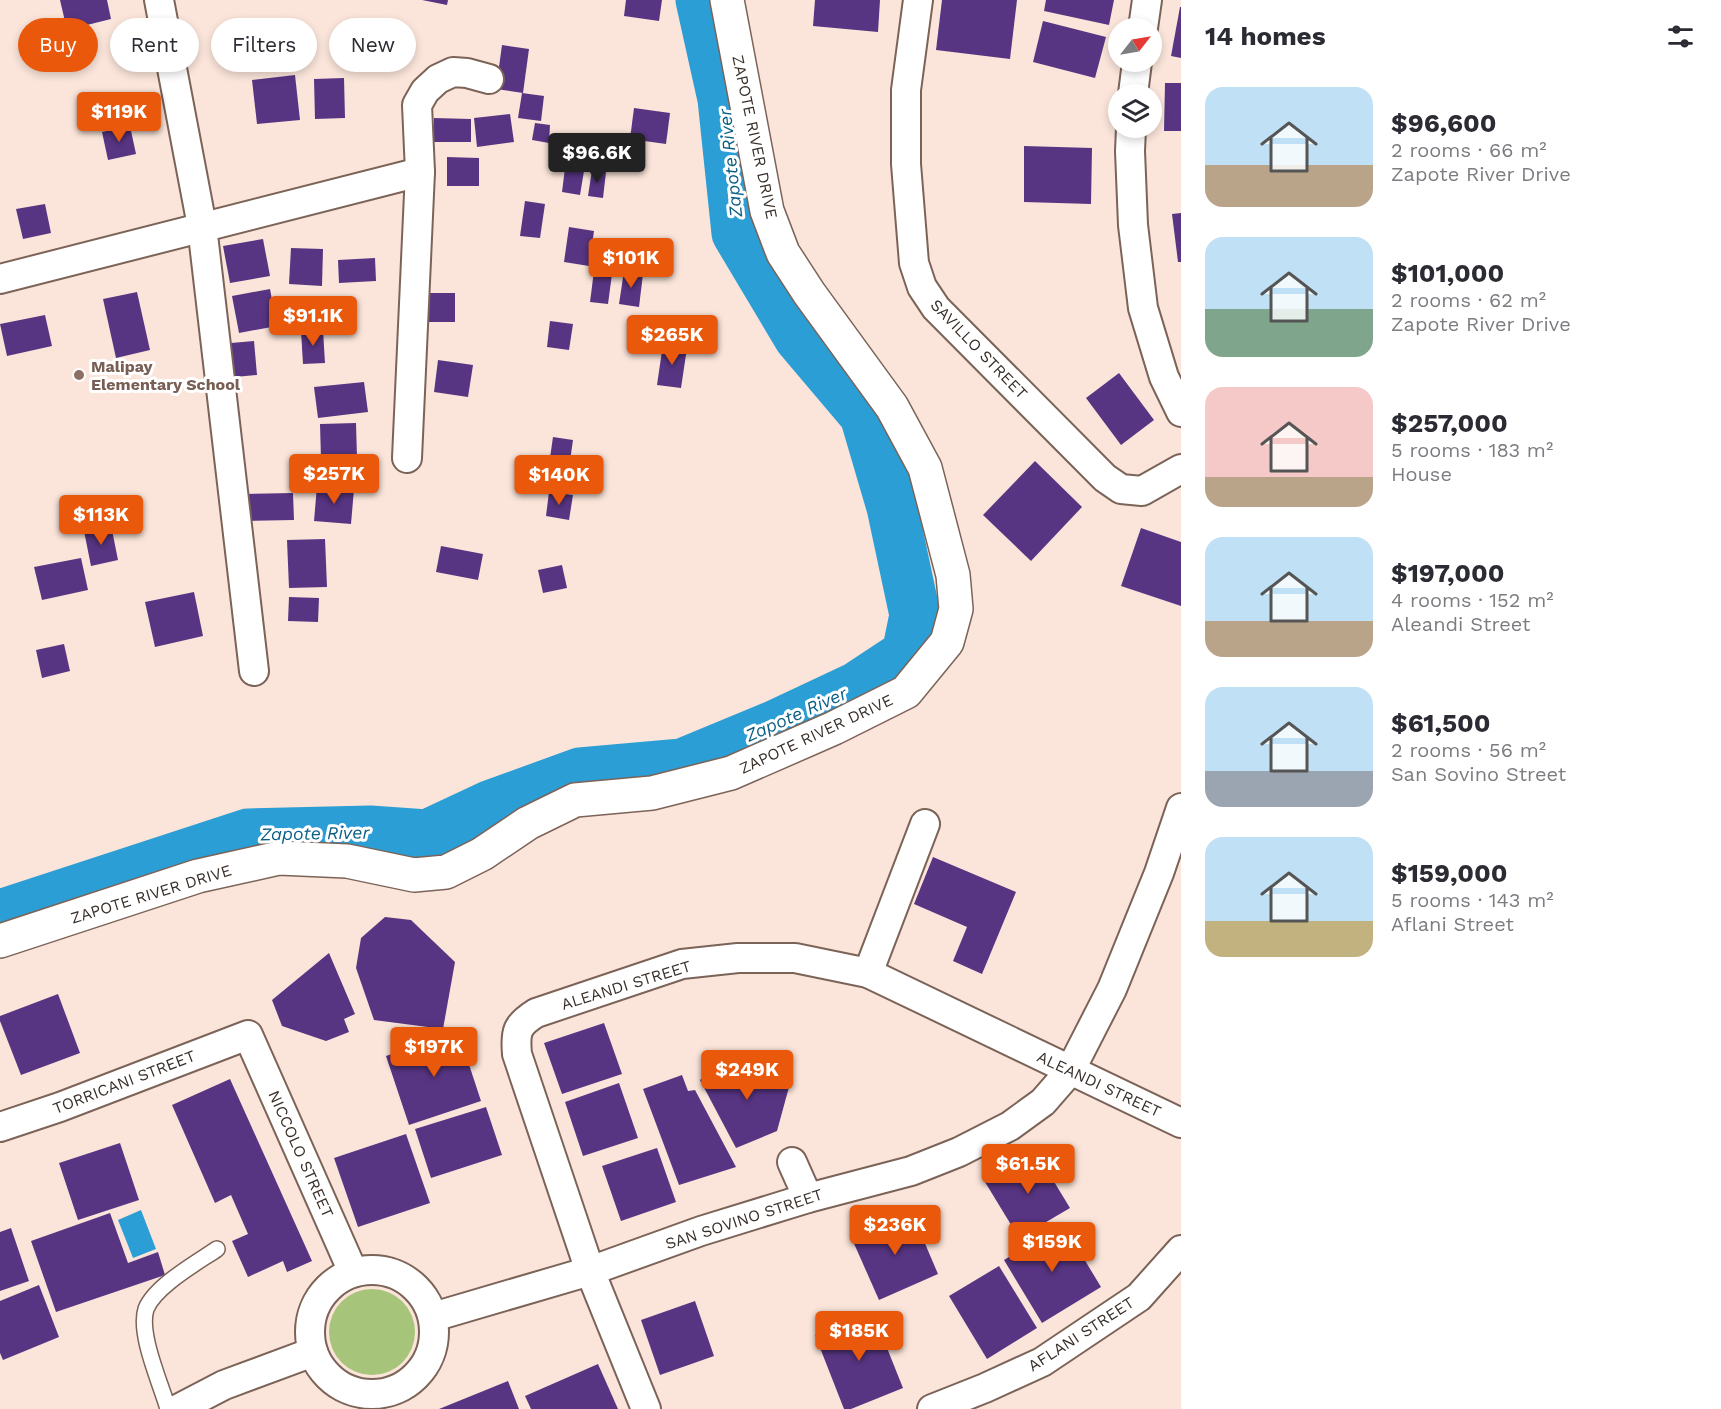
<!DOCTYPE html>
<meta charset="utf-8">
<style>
body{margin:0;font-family:"Work Sans",sans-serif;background:#f7f7f7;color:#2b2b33;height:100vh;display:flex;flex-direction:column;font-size:22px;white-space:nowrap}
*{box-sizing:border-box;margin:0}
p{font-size:20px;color:#7c7c81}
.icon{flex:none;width:33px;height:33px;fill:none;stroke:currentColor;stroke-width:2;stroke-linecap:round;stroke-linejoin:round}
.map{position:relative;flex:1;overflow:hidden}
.drawer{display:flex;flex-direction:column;background:#fff;width:540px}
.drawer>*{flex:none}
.top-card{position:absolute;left:18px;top:18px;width:570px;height:54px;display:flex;gap:12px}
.needle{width:39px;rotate:59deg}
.controls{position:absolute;left:1108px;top:18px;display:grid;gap:12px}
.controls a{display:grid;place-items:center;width:54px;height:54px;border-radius:50%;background:#fff;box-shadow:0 3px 9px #0003;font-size:30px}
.price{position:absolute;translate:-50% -51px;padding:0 14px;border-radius:6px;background:#ea580c;color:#fff;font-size:20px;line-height:39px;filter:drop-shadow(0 2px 3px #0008)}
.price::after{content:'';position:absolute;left:50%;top:36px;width:18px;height:14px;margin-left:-9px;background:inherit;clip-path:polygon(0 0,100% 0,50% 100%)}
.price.current{background:#222;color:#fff}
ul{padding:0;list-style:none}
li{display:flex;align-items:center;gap:18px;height:150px;padding:0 24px}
li span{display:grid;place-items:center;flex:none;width:168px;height:120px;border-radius:18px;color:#555}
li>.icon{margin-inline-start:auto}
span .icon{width:72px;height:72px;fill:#fffc;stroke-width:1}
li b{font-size:26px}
h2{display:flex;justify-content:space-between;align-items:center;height:72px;padding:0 24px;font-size:26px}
.tag{padding:0 21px;border-radius:27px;background:#fff;box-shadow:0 3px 9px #0003;font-size:21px;line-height:54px}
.tag.current{background:#ea580c;color:#fff}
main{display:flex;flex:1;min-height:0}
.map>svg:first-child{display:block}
</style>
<main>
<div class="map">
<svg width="1181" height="1409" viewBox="0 0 1181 1409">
<rect width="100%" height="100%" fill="#fbe5da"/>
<circle fill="#a7c57a" cx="372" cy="1332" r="43"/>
<path fill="#2b9ed6" d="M141,1210l15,39 -23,9 -15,-38z"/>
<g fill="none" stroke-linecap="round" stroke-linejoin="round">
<path stroke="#2b9ed6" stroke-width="51" d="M0,915l248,-81 122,-3 57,4 62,-29 91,-33 102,-9 92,-38 83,-39 50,-33 8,-39 -23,-108 -27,-92 -66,-78 -62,-104 -14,-134 -22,-99"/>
</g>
<g fill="#583583">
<path d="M60,0h47l4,19 -44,11z"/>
<path d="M422,0h26l-1,5z"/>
<path d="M626,0h36l-3,21 -35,-5z"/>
<path d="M815,0h65l-2,32 -65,-6z"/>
<path d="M942,0h75l-7,59 -74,-9z"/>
<path d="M1046,0h68l-5,25 -65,-14z"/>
<path d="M1180,7h1v51l-10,-2z"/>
<path d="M1043,21l63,16 -11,41 -62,-16z"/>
<path d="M502,45l27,4 -6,44 -27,-4z"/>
<path d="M295,75l5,45 -43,4 -5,-44z"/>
<path d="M344,78l1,40 -30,1 -1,-40z"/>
<path d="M1165,83h16v48h-17z"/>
<path d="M522,93l22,3 -3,25 -23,-3z"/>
<path d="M634,108l36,5 -4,31 -36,-5z"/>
<path d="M510,114l4,28 -37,5 -3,-29z"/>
<path d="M434,118l37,1v23h-37z"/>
<path d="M535,123l15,2 -1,18 -17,-3z"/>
<path d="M130,126l6,28 -28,6 -6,-28z"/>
<path d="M581,134l26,4 -4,27 -25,-4z"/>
<path d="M1024,146l68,2 -1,56 -67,-2z"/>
<path d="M447,157l32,1v28h-32z"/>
<path d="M565,168l19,3 -4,24 -18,-3z"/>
<path d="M592,170l14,2 -3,26 -15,-2z"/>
<path d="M525,201l20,3 -5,34 -20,-2z"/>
<path d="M45,204l6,29 -28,6 -7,-30z"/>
<path d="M1181,213v49h-3l-6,-48z"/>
<path d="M569,227l25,4 -5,35 -25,-4z"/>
<path d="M263,239l7,37 -40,7 -7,-37z"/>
<path d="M291,248l32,1 -1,37 -33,-2z"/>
<path d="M375,258l1,23 -37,2 -1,-23z"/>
<path d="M594,271l18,3 -4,30 -18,-2z"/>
<path d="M624,271l19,3 -4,33 -20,-3z"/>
<path d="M270,289l7,37 -38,7 -7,-37z"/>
<path d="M137,292l13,58 -34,8 -13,-59z"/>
<rect x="418" y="293" width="37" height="29"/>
<path d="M45,315l7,31 -45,10 -7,-32z"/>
<path d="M550,321l23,3 -4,26 -22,-3z"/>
<path d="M323,330l2,33 -22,1 -2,-33z"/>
<path d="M254,341l3,34 -22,2 -4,-34z"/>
<path d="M663,344l24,4 -6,40 -24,-3z"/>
<path d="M438,360l35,5 -5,32 -34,-5z"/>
<path d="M1119,373l35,47 -33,25 -35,-47z"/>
<path d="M364,382l4,30 -50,6 -4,-31z"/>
<path d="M356,423l1,35 -36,1 -1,-35z"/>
<path d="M553,437l20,3 -5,35 -20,-3z"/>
<path d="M1035,461l47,46 -51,54 -48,-46z"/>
<path d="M317,486l37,3 -3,35 -37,-3z"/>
<path d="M549,492l24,3 -4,25 -23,-4z"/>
<path d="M293,493l1,27 -50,1 -1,-27z"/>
<path d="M111,525l7,35 -27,6 -7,-35z"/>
<path d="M1141,528l40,14v64l-60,-20z"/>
<path d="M325,539l2,48 -38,1 -2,-48z"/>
<path d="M441,546l42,8 -5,26 -42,-8z"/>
<path d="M81,558l7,32 -46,10 -8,-33z"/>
<path d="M562,565l5,23 -24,5 -5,-23z"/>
<path d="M194,592l9,44 -48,11 -10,-45z"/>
<path d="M289,597l30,1 -1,24 -30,-1z"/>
<path d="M64,644l6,27 -28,7 -6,-28z"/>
<path d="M933,857l83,35 -34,82 -29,-13 14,-34 -53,-23z"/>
<path d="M385,917l26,3 44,42 -12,67 -69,-9 -18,-52 5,-30z"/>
<path d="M329,953l26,61 -11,5 5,13 -23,9 -44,-15 -10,-26z"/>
<path d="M58,994l22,59 -59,22 -21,-54v-5z"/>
<path d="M604,1023l18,51 -60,20 -18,-51z"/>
<path d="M458,1031l23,70 -72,24 -23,-69z"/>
<path d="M718,1065l74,11 -15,55 -41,17 -36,-68z"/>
<path d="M682,1075l6,16 7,-1 41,77 -57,18 -36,-96z"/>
<path d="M230,1079l82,182 -25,11 -4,-11 -35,16 -16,-36 16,-7 -17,-39 -16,8 -43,-98z"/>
<path d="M619,1083l19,55 -55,18 -18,-54z"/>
<path d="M486,1107l16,48 -71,23 -16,-49z"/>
<path d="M406,1134l24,69 -72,24 -24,-69z"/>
<path d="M120,1143l19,57 -61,20 -19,-57z"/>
<path d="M657,1148l19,54 -55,19 -19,-55z"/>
<path d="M1036,1152l34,56 -51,30 -34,-56z"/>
<path d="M110,1213l18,50 30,-11 7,23 -109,37 -25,-71z"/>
<path d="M912,1213l26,61 -59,26 -27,-61z"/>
<path d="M1063,1224l38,63 -59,36 -38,-63z"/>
<path d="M11,1228l18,53 -29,10v-59z"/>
<path d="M999,1266l38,62 -50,31 -38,-63z"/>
<path d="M39,1285l20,52 -56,23 -3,-7v-52z"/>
<path d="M695,1301l19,55 -54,19 -19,-55z"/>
<path d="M873,1313l30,75 -52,21h-7l-29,-74z"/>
<path d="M598,1364l20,45h-87l-6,-13z"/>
<path d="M508,1381l11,28h-80z"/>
</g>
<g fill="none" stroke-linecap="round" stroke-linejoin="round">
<defs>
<path id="service" d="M168,1409c-7,-25 -30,-75 -22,-100 9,-23 52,-47 71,-60"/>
<g id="minor">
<path d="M159,0l43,226 52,445"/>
<path d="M918,0l-12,90v74l8,99 8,24 14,21 169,170 16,11 21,2 39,-22"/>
<path d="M1143,28l4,-28"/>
<path d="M1133,94l4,-32"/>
<path d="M1131,128l-1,23 3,74 10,83 21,69 17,35"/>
<path d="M0,279l420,-107"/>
<path d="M407,458l13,-286 -3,-67 8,-14 13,-12 15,-7 14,1 22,6"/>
<path d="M868,973l57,-149"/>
<path d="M0,1127l60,-20 188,-72 105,237"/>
<path d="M792,1162l16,36"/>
<circle cx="372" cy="1332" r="62"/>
<path d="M433,1317l157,-46 111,-40 107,-33 103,-27 48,-19 51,-26 33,-24 27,-31 42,-82 47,-116 22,-65"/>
<path d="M178,1409l46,-24 89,-33"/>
<path d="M646,1409l-56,-138 -73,-217c-2,-23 0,-29 19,-41l146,-49 56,-6h57l73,15 313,150"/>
<path d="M932,1409l53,-21 57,-26 97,-65 42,-47"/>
</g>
<path id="tertiary" d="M0,941l198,-65 81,-18 68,3 67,14 32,-3 36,-18 46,-31 47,-23 77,-7 79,-20 103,-45 72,-36 41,-50 9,-33 -3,-34 -28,-107 -33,-61 -83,-114 -26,-40 -16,-42 -40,-211"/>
</defs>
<use href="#service" stroke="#7b6357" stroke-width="18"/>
<use href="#minor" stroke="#7b6357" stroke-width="32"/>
<use href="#tertiary" stroke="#7b6357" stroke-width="36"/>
<use href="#service" stroke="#fff" stroke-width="15"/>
<use href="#minor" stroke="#fff" stroke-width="28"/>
<use href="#tertiary" stroke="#fff" stroke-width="33"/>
</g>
<circle fill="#8d6e63" stroke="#fff" stroke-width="2" cx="79" cy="375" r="6"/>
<g text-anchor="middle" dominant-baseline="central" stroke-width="6" stroke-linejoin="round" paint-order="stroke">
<g font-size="16" fill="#392f29" stroke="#fff">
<text transform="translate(755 137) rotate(78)">ZAPOTE RIVER DRIVE</text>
<text transform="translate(979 349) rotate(46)">SAVILLO STREET</text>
<text transform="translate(816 734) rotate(-25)">ZAPOTE RIVER DRIVE</text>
<text transform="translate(151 894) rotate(-17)">ZAPOTE RIVER DRIVE</text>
<text transform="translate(626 985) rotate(-17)">ALEANDI STREET</text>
<text transform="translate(124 1082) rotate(-21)">TORRICANI STREET</text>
<text transform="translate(1099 1084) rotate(25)">ALEANDI STREET</text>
<text transform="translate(301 1154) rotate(66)">NICCOLO STREET</text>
<text transform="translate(744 1219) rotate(-18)">SAN SOVINO STREET</text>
<text transform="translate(1081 1334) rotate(-33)">AFLANI STREET</text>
</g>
<g font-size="16" font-weight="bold" fill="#785e54" stroke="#fff" text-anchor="start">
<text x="91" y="366">Malipay<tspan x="91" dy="18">Elementary School</tspan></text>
</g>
<g font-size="18" font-style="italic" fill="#095f85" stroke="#fff">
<text transform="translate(730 163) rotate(-96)">Zapote River</text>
<text transform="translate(796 714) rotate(-24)">Zapote River</text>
<text transform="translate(315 833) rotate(-1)">Zapote River</text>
</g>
</g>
</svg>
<div class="controls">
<a><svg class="needle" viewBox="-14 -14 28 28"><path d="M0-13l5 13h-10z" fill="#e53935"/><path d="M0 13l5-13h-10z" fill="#7c7c81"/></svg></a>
<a><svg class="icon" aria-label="layers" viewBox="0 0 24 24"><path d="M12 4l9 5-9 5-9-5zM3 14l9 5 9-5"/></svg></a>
</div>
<b class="price" style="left:119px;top:143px">$119K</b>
<b class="price current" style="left:597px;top:184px">$96.6K</b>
<b class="price" style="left:631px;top:289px">$101K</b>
<b class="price" style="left:313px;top:347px">$91.1K</b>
<b class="price" style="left:672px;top:366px">$265K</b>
<b class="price" style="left:334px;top:505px">$257K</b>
<b class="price" style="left:559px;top:506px">$140K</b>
<b class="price" style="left:101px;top:546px">$113K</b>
<b class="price" style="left:434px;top:1078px">$197K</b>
<b class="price" style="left:747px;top:1101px">$249K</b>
<b class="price" style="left:1028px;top:1195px">$61.5K</b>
<b class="price" style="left:895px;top:1256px">$236K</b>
<b class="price" style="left:1052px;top:1273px">$159K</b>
<b class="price" style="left:859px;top:1362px">$185K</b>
<div class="top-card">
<a class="tag current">Buy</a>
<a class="tag">Rent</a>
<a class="tag">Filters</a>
<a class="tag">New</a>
</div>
</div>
<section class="drawer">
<h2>14 homes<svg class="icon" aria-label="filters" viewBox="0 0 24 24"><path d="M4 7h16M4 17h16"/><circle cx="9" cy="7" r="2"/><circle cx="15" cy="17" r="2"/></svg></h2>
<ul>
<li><span style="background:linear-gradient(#bfe0f5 65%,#b9a48a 0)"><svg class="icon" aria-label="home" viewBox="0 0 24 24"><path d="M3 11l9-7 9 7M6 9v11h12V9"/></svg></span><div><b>$96,600</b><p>2 rooms · 66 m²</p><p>Zapote River Drive</p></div></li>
<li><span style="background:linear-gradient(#bfe0f5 60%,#7fa58c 0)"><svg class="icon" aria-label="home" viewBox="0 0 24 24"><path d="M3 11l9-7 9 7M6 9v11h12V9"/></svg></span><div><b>$101,000</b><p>2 rooms · 62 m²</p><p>Zapote River Drive</p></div></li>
<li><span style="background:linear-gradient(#f6c9c9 75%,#b9a48a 0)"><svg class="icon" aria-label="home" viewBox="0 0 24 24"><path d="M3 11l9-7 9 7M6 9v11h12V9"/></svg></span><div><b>$257,000</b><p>5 rooms · 183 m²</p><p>House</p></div></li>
<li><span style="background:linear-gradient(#bfe0f5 70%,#b9a48a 0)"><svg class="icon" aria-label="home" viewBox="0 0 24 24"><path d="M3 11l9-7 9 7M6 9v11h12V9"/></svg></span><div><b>$197,000</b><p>4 rooms · 152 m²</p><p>Aleandi Street</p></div></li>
<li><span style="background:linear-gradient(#bfe0f5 70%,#9aa5b1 0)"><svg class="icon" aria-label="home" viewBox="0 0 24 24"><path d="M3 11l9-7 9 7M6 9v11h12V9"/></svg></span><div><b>$61,500</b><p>2 rooms · 56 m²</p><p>San Sovino Street</p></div></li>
<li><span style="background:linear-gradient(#bfe0f5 70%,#c2b280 0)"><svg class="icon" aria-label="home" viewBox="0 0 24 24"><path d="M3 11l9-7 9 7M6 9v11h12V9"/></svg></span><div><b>$159,000</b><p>5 rooms · 143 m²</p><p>Aflani Street</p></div></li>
</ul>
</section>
</main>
